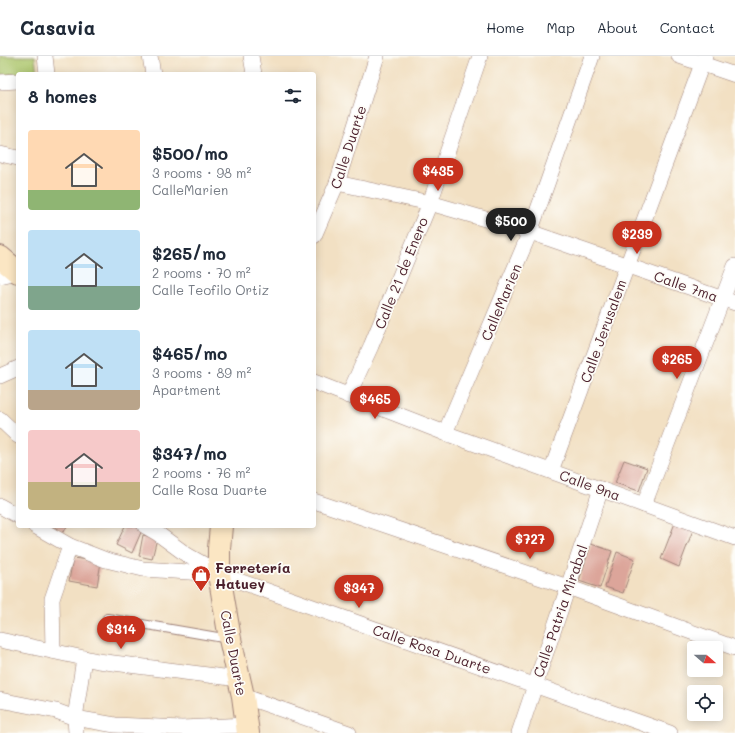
<!DOCTYPE html>
<meta charset="utf-8">
<style>
body{margin:0;font-family:Mali,sans-serif;background:#f2f2f3;color:#1f2937;height:100vh;display:flex;flex-direction:column;font-size:15px;white-space:nowrap}
*{box-sizing:border-box;margin:0}
p{font-size:13px;color:#747a83}
.icon{flex:none;width:22px;height:22px;fill:none;stroke:currentColor;stroke-width:2;stroke-linecap:round;stroke-linejoin:round}
.map{position:relative;flex:1;overflow:hidden}
.panel{position:absolute;left:16px;top:16px;width:300px;height:456px;display:flex;flex-direction:column;background:#fff;border-radius:4px;box-shadow:0 2px 10px #0003}
.panel>*{flex:none}
.needle{width:26px;rotate:110deg}
.controls{position:absolute;left:687px;top:585px;display:grid;gap:8px}
.controls a{display:grid;place-items:center;width:36px;height:36px;border-radius:4px;background:#fff;box-shadow:0 2px 10px #0003;font-size:20px}
.price{position:absolute;translate:-50% -34px;padding:0 9px;border-radius:14px;background:#c8321e;color:#fff;font-size:13px;line-height:26px;filter:drop-shadow(0 1px 2px #0008)}
.price::after{content:'';position:absolute;left:50%;top:24px;width:12px;height:9px;margin-left:-6px;background:inherit;clip-path:polygon(0 0,100% 0,50% 100%)}
.price.current{background:#222;color:#fff}
ul{padding:0;list-style:none}
li{display:flex;align-items:center;gap:12px;height:100px;padding:0 12px}
li span{display:grid;place-items:center;flex:none;width:112px;height:80px;border-radius:4px;color:#555}
li>.icon{margin-inline-start:auto}
span .icon{width:48px;height:48px;fill:#fffc;stroke-width:1}
li b{font-size:17px}
h2{display:flex;justify-content:space-between;align-items:center;height:48px;padding:0 12px;font-size:17px}
header{display:flex;align-items:center;gap:24px;box-sizing:border-box;height:56px;padding:0 20px;background:#fff;border-bottom:1px solid #e0e1e3}
header strong{font-size:19px}
nav{display:flex;gap:22px;margin-inline-start:auto;font-size:14px}
.map>svg:first-child{display:block}
</style>
<header>
<strong>Casavia</strong>
<nav><a>Home</a><a>Map</a><a>About</a><a>Contact</a></nav>
</header>
<div class="map">
<svg width="735" height="677" viewBox="0 0 735 677">
<rect width="100%" height="100%" fill="#fdfcf7"/>
<filter id="ink" filterUnits="userSpaceOnUse"><feTurbulence type="fractalNoise" baseFrequency=".025" numOctaves="2"/><feDisplacementMap in="SourceGraphic" scale="8" xChannelSelector="R" yChannelSelector="G"/><feConvolveMatrix kernelMatrix="1 2 1 2 8 2 1 2 1" color-interpolation-filters="sRGB"/></filter>
<filter id="wash" filterUnits="userSpaceOnUse"><feTurbulence type="fractalNoise" baseFrequency=".012" numOctaves="4" result="noise"/><feDisplacementMap in="SourceGraphic" scale="16" xChannelSelector="R" yChannelSelector="G"/><feGaussianBlur stdDeviation="0.9" result="paint"/><feColorMatrix in="noise" values="0 0 0 0 0 0 0 0 0 0 0 0 0 0 0 0 0 1.4 0 .05"/><feComposite in="paint" operator="in"/></filter>
<g filter="url(#wash)">
<rect width="100%" height="100%" fill="#f2e0c3"/>
<path fill="#abc56b" stroke="#7a724b" d="M0,0h35l2,18h-19l-18,1z"/>
<g id="blocks">
<g fill="#dca59a">
<path d="M624,404l23,8 -8,23 -24,-8z"/>
<path d="M675,467l18,7 -14,37 -18,-8z"/>
<path d="M53,470h14l-3,6z"/>
<path d="M125,470h9l8,4 -10,23 -16,-8z"/>
<path d="M143,479l14,3 -5,21 -13,-3z"/>
<path d="M591,488l21,7 -12,37 -21,-7z"/>
<path d="M617,496l18,7 -12,34 -18,-6z"/>
<path d="M73,502l28,4 -4,24 -28,-5z"/>
</g>
</g>
</g>
<g filter="url(#ink)">
<use href="#blocks" fill-opacity="0" stroke="#9e8077" stroke-width="1"/>
<g fill="none" stroke-linecap="round" stroke-linejoin="round">
<defs>
<path id="lane" d="M107,562l122,21"/>
<g id="street">
<path d="M45,0l2,18"/>
<path d="M150,0l3,18"/>
<path d="M251,0l3,18"/>
<path d="M679,0l56,19"/>
<path d="M0,26l18,-1"/>
<path d="M0,98l18,4"/>
<path d="M337,127l93,20 100,29 205,71"/>
<path d="M314,180l23,-53 40,-127"/>
<path d="M0,220l18,-4"/>
<path d="M0,320l18,-8"/>
<path d="M314,326l131,51 290,105"/>
<path d="M348,340l23,-50 59,-143 50,-147"/>
<path d="M0,363l18,17"/>
<path d="M445,377l85,-201 62,-176"/>
<path d="M551,415l154,-415"/>
<path d="M314,445l254,86 167,61"/>
<path d="M644,449l91,-239"/>
<path d="M0,450l18,10"/>
<path d="M35,470l35,20 36,14 37,9 76,5 451,159"/>
<path d="M145,470l12,7 30,22 30,17"/>
<path d="M0,584l98,21 141,18"/>
<path d="M53,595l-1,-52 18,-53"/>
<path d="M243,640l106,37"/>
<path d="M0,644l56,11 19,7 40,7 67,3 65,-3"/>
<path d="M76,677l-1,-15 9,-60"/>
<path d="M519,677l82,-244"/>
</g>
<g id="secondary">
<path d="M0,201l18,15"/>
<path d="M221,470l-2,23v25l11,65 13,57 5,37"/>
</g>
</defs>
<use href="#lane" stroke="#9e8077" stroke-width="10"/>
<use href="#street" stroke="#9e8077" stroke-width="16"/>
<use href="#secondary" stroke="#9e8077" stroke-width="24"/>
<use href="#lane" stroke="#fff" stroke-width="8"/>
<use href="#street" stroke="#fff" stroke-width="15"/>
<use href="#secondary" stroke="#fbe6c3" stroke-width="22"/>
</g>
</g>
<defs>
<symbol id="shop-pin" viewBox="-11 -11 22 30"><path d="M0 17L-7.5 6A9.5 9.5 0 1 1 7.5 6Z" fill="#c8321e" stroke="#fdfcf7"/><path d="M-5-2.5h2.3a2.7 3.5 0 0 1 5.4 0H5L5.5 6h-11ZM-1.5-2.5h3a1.5 2.3 0 0 0-3 0Z" fill="#fff"/></symbol>
</defs>
<g fill-rule="evenodd">
<use href="#shop-pin" x="190" y="508" width="22" height="30"/>
</g>
<g text-anchor="middle" dominant-baseline="central" stroke-width="3.5" stroke-linejoin="round" paint-order="stroke">
<g font-size="14" fill="#4a1f2b" stroke="#fdfcf7">
<text transform="translate(348 91) rotate(-72)">Calle Duarte</text>
<text transform="translate(401 217) rotate(-68)">Calle 21 de Enero</text>
<text transform="translate(686 230) rotate(19)">Calle 7ma</text>
<text transform="translate(501 246) rotate(-67)">CalleMarien</text>
<text transform="translate(603 275) rotate(-70)">Calle Jerusalem</text>
<text transform="translate(590 429) rotate(20)">Calle 9na</text>
<text transform="translate(560 555) rotate(-71)">Calle Patria Mirabal</text>
<text transform="translate(432 593) rotate(19)">Calle Rosa Duarte</text>
<text transform="translate(234 597) rotate(79)">Calle Duarte</text>
</g>
<g font-size="14" font-weight="bold" fill="#4a1f2b" stroke="#fdfcf7" text-anchor="start">
<text x="215" y="511">Ferretería<tspan x="215" dy="16">Hatuey</tspan></text>
</g>
</g>
</svg>
<div class="controls">
<a><svg class="needle" viewBox="-14 -14 28 28"><path d="M0-13l5 13h-10z" fill="#e53935"/><path d="M0 13l5-13h-10z" fill="#747a83"/></svg></a>
<a><svg class="icon" aria-label="locate" viewBox="0 0 24 24"><circle cx="12" cy="12" r="6"/><path d="M12 2v4M12 18v4M2 12h4M18 12h4"/></svg></a>
</div>
<b class="price" style="left:438px;top:136px">$435</b>
<b class="price current" style="left:511px;top:186px">$500</b>
<b class="price" style="left:637px;top:199px">$239</b>
<b class="price" style="left:677px;top:324px">$265</b>
<b class="price" style="left:375px;top:364px">$465</b>
<b class="price" style="left:530px;top:504px">$727</b>
<b class="price" style="left:359px;top:553px">$347</b>
<b class="price" style="left:121px;top:594px">$314</b>
<section class="panel">
<h2>8 homes<svg class="icon" aria-label="filters" viewBox="0 0 24 24"><path d="M4 7h16M4 17h16"/><circle cx="9" cy="7" r="2"/><circle cx="15" cy="17" r="2"/></svg></h2>
<ul>
<li><span style="background:linear-gradient(#ffd9b3 75%,#8fb573 0)"><svg class="icon" aria-label="home" viewBox="0 0 24 24"><path d="M3 11l9-7 9 7M6 9v11h12V9"/></svg></span><div><b>$500/mo</b><p>3 rooms · 98 m²</p><p>CalleMarien</p></div></li>
<li><span style="background:linear-gradient(#bfe0f5 70%,#7fa58c 0)"><svg class="icon" aria-label="home" viewBox="0 0 24 24"><path d="M3 11l9-7 9 7M6 9v11h12V9"/></svg></span><div><b>$265/mo</b><p>2 rooms · 70 m²</p><p>Calle Teofilo Ortiz</p></div></li>
<li><span style="background:linear-gradient(#bfe0f5 75%,#b9a48a 0)"><svg class="icon" aria-label="home" viewBox="0 0 24 24"><path d="M3 11l9-7 9 7M6 9v11h12V9"/></svg></span><div><b>$465/mo</b><p>3 rooms · 89 m²</p><p>Apartment</p></div></li>
<li><span style="background:linear-gradient(#f6c9c9 65%,#c2b280 0)"><svg class="icon" aria-label="home" viewBox="0 0 24 24"><path d="M3 11l9-7 9 7M6 9v11h12V9"/></svg></span><div><b>$347/mo</b><p>2 rooms · 76 m²</p><p>Calle Rosa Duarte</p></div></li>
</ul>
</section>
</div>
